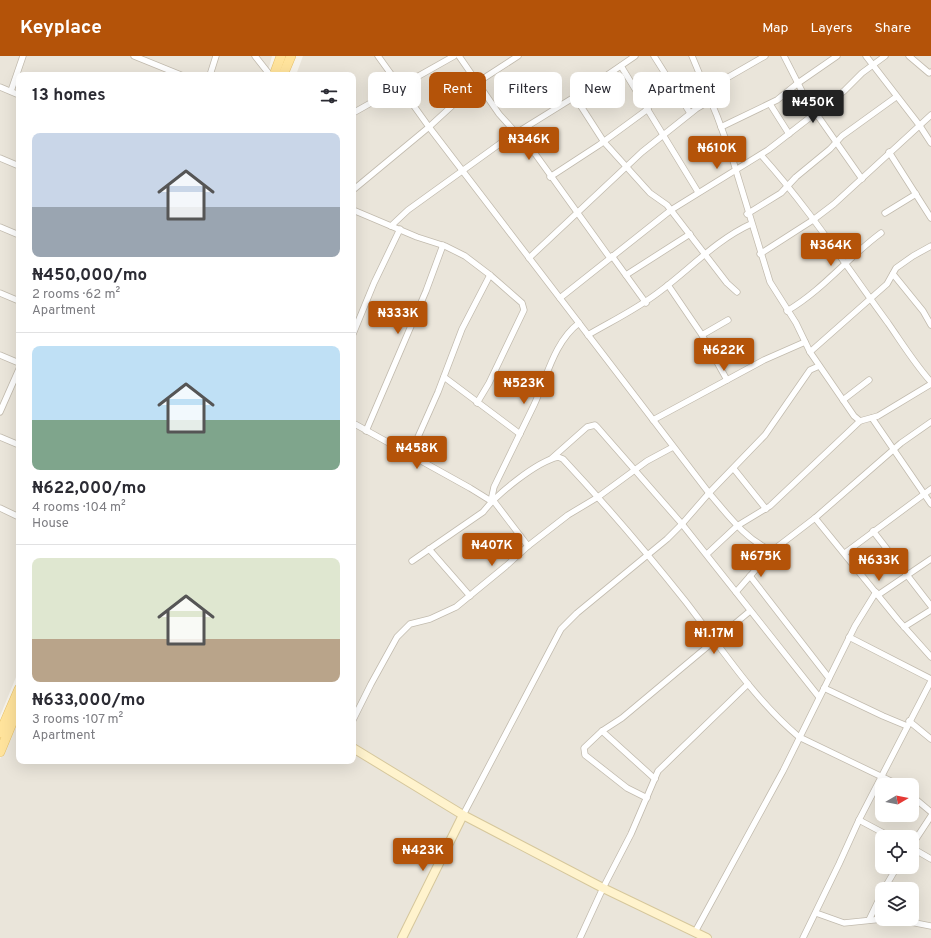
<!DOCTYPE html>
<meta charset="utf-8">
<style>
body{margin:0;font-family:Overpass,sans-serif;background:#f2f2f3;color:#2b2b33;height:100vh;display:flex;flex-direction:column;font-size:15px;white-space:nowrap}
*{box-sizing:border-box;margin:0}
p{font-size:13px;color:#7c7c81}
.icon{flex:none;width:22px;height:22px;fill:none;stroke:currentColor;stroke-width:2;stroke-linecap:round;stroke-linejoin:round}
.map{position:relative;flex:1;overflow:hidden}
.details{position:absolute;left:16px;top:16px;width:340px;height:692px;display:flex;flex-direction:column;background:#fff;border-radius:8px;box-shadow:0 4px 16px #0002}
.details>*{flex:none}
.guide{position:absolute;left:368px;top:16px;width:380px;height:36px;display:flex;gap:8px}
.needle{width:26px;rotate:80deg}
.controls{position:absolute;left:875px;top:722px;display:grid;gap:8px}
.controls a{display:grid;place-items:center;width:44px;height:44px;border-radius:8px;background:#fff;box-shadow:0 4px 16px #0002;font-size:20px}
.price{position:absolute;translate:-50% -34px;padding:0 9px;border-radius:4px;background:#b45309;color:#fff;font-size:13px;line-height:26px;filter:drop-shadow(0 1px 2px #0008)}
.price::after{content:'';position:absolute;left:50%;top:24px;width:12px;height:9px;margin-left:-6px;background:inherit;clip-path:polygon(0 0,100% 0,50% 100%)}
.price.on{background:#222;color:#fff}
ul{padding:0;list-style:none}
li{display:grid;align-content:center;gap:8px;height:212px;padding:0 16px}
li+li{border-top:1px solid #e1e1e2}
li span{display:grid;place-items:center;height:124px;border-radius:8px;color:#555}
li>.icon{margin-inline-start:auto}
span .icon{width:72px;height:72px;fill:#fffc;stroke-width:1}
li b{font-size:17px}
h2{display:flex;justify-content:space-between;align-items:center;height:48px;padding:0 16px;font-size:17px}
.tag{padding:0 14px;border-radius:8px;background:#fff;box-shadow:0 4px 16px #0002;font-size:14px;line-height:36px}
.tag.on{background:#b45309;color:#fff}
header{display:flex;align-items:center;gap:24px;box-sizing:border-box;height:56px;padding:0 20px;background:#b45309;color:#fff}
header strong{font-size:19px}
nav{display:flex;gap:22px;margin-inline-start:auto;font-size:14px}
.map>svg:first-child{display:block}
</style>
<header>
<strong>Keyplace</strong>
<nav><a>Map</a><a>Layers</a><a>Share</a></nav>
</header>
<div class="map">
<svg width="931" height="882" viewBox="0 0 931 882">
<rect width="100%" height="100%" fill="#f6f3ec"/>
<g fill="#eae5da" fill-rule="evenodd">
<path d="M0,0h272l-5,19h-248v595l-19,46z"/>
<path d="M303,0h628v882h-931v-179l19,-40v42h334v-686h-57zM882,729h30v30h-30zM882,781h30v30h-30zM882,833h30v30h-30z"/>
</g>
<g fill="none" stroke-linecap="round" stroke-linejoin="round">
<defs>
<g id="street">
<path d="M134,0l47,19"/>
<path d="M255,0l15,19"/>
<path d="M378,0l51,71 280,366c19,22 36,46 63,58"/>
<path d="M459,0l40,58 37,41 74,103"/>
<path d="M654,0l36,57"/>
<path d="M692,0l25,60 14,38 39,128 26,41 14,29 44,64 6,5 18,-5 53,-32"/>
<path d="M784,0l22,43 56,80"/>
<path d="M866,0l54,70 11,17"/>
<path d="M909,0l20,17 2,-1"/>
<path d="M621,10l77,126"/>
<path d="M210,19l6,-19"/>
<path d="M0,31l19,8"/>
<path d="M706,34l59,-34"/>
<path d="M11,35l12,-35"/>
<path d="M575,41l29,45 46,51 17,12 60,78 10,9"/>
<path d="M770,48l19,30"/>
<path d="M353,57l101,-57"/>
<path d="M721,71l56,-27 21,-17 39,-27"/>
<path d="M889,96l42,66"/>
<path d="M761,99c47,52 85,111 127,168 14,20 26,40 43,59"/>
<path d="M0,102l19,8"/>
<path d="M550,121l49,-32 49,-36"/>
<path d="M353,134l76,-63 49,-45 40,-26"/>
<path d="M353,154l64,27 28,9 20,10 25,19 32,28 2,7 -35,73 -12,20"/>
<path d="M885,157l31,-19"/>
<path d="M747,158l34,-21 15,-16 34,-28 12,-13 54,-39"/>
<path d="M391,170l17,-16 97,-70 79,-49 51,-35"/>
<path d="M0,171l19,8"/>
<path d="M760,198l53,-34 21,-16 97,-89"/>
<path d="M612,200l34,47"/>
<path d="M529,202l113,-106 54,-43 15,-9"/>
<path d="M893,218l30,37 8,14"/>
<path d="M626,219l64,-41"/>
<path d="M668,229l34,50 25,45"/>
<path d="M0,237l19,8"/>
<path d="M560,242l111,-88 97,-60 76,-59 18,-18 23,-17"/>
<path d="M787,255c37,-22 60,-53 94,-78"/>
<path d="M353,278l21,-51 26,-54"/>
<path d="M588,279c24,-14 49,-26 71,-43 31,-23 57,-52 92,-68"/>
<path d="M702,279l26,-15"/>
<path d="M810,296l77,-68 9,-16 17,-12 18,-10"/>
<path d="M0,299l19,8"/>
<path d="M444,321l76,57"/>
<path d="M843,344l26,-20"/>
<path d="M0,356l19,-43"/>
<path d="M872,362l59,86"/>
<path d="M653,364l111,-60 41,-18"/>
<path d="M353,367l117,65 21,13"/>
<path d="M366,375l60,-140 17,-46"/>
<path d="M0,381l19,8"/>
<path d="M410,399l28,-63 24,-63 28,-54"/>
<path d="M552,402l35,-31 8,-2 3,3 84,96 137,173"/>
<path d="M734,413l32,40"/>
<path d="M493,444l35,46"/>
<path d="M491,445l3,-14c13,-27 27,-55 40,-82 13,-28 20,-63 45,-82"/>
<path d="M0,452l19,9"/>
<path d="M815,462l83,102 33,37"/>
<path d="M873,475l58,75"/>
<path d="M429,493l41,47"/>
<path d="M845,497l86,-64"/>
<path d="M707,498l30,-28 33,-20 90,-85"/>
<path d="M412,505l71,-49c14,-18 53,-50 75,-55l5,2c43,46 84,94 123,143 36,47 68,97 113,135l100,48"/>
<path d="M750,520l79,102"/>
<path d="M736,536l36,-41 43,-33 86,-75 30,-21"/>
<path d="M878,539l53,-36"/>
<path d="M904,571l27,-17"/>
<path d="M849,581l82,42"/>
<path d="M824,632l59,28 24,10"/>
<path d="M353,664l18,-36 26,-47 13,-13 20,-5 26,-12 50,-41 22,-20 40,-31 30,-18 49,-36 26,-14"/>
<path d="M909,665l22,18"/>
<path d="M602,675l53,48"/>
<path d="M912,740l19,16"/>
<path d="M647,742l-20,-10 -42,-33 -1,-7 18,-17 20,-13 128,-107"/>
<path d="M463,759l98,-186 16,-16 90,-74 15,-15 27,-31 56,-58 45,-65 9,-4"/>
<path d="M859,764l32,17"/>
<path d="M912,789l19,-29"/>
<path d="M912,792l19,11"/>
<path d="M884,833l13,-22"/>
<path d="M816,857l28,10 39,-4"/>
<path d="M895,863l36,7"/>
<path d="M869,864l13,-27"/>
<path d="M695,876l88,-161 72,-145 21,-34"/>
<path d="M580,882l23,-50 28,-54 27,-63 90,-87"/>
<path d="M803,882l36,-74 20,-44 72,-139"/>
</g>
<g id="secondary">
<path d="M353,692l110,67 140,73 104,50"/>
<path d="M402,882l61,-123"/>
</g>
<g id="primary">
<path d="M274,19l7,-19"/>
<path d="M283,19l8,-19"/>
<path d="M0,677l19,-44"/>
<path d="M0,696l19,-46"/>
</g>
</defs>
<use href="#street" stroke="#c2bbae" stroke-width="7"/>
<use href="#secondary" stroke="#d6c79b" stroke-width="10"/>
<use href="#primary" stroke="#e6c16a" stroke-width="10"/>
<use href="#street" stroke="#fff" stroke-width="5.5"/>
<use href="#secondary" stroke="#fff3cd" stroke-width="8"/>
<use href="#primary" stroke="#ffe39c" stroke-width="9"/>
</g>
</svg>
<div class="controls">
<a><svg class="needle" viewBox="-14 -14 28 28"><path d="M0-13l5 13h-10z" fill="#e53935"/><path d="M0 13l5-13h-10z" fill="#7c7c81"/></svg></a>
<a><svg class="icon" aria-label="locate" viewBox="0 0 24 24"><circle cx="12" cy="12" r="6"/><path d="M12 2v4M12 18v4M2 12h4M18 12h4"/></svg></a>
<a><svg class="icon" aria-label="layers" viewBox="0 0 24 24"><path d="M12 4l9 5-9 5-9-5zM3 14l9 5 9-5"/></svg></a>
</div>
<b class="price on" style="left:813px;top:68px">₦450K</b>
<b class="price" style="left:529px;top:105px">₦346K</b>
<b class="price" style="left:717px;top:114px">₦610K</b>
<b class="price" style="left:831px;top:211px">₦364K</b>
<b class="price" style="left:398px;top:279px">₦333K</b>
<b class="price" style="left:724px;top:316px">₦622K</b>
<b class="price" style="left:524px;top:349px">₦523K</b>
<b class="price" style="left:417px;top:414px">₦458K</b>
<b class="price" style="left:492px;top:511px">₦407K</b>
<b class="price" style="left:761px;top:522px">₦675K</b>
<b class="price" style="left:879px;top:526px">₦633K</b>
<b class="price" style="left:714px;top:599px">₦1.17M</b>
<b class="price" style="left:423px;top:816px">₦423K</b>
<div class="guide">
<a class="tag">Buy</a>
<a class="tag on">Rent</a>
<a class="tag">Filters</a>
<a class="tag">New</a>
<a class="tag">Apartment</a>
</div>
<section class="details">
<h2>13 homes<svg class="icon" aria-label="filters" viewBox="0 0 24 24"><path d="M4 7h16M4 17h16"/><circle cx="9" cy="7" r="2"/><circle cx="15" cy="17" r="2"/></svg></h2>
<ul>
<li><span style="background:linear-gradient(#c9d6e8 60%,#9aa5b1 0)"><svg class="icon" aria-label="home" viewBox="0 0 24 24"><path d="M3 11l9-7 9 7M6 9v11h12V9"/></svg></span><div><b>₦450,000/mo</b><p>2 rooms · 62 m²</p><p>Apartment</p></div></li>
<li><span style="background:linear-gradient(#bfe0f5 60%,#7fa58c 0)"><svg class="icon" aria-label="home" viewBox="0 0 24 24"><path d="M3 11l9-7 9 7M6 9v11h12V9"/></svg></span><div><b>₦622,000/mo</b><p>4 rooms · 104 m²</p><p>House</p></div></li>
<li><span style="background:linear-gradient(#dfe7d0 65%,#b9a48a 0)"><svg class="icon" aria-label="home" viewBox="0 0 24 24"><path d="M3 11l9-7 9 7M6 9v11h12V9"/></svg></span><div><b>₦633,000/mo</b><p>3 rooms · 107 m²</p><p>Apartment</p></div></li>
</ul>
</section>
</div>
